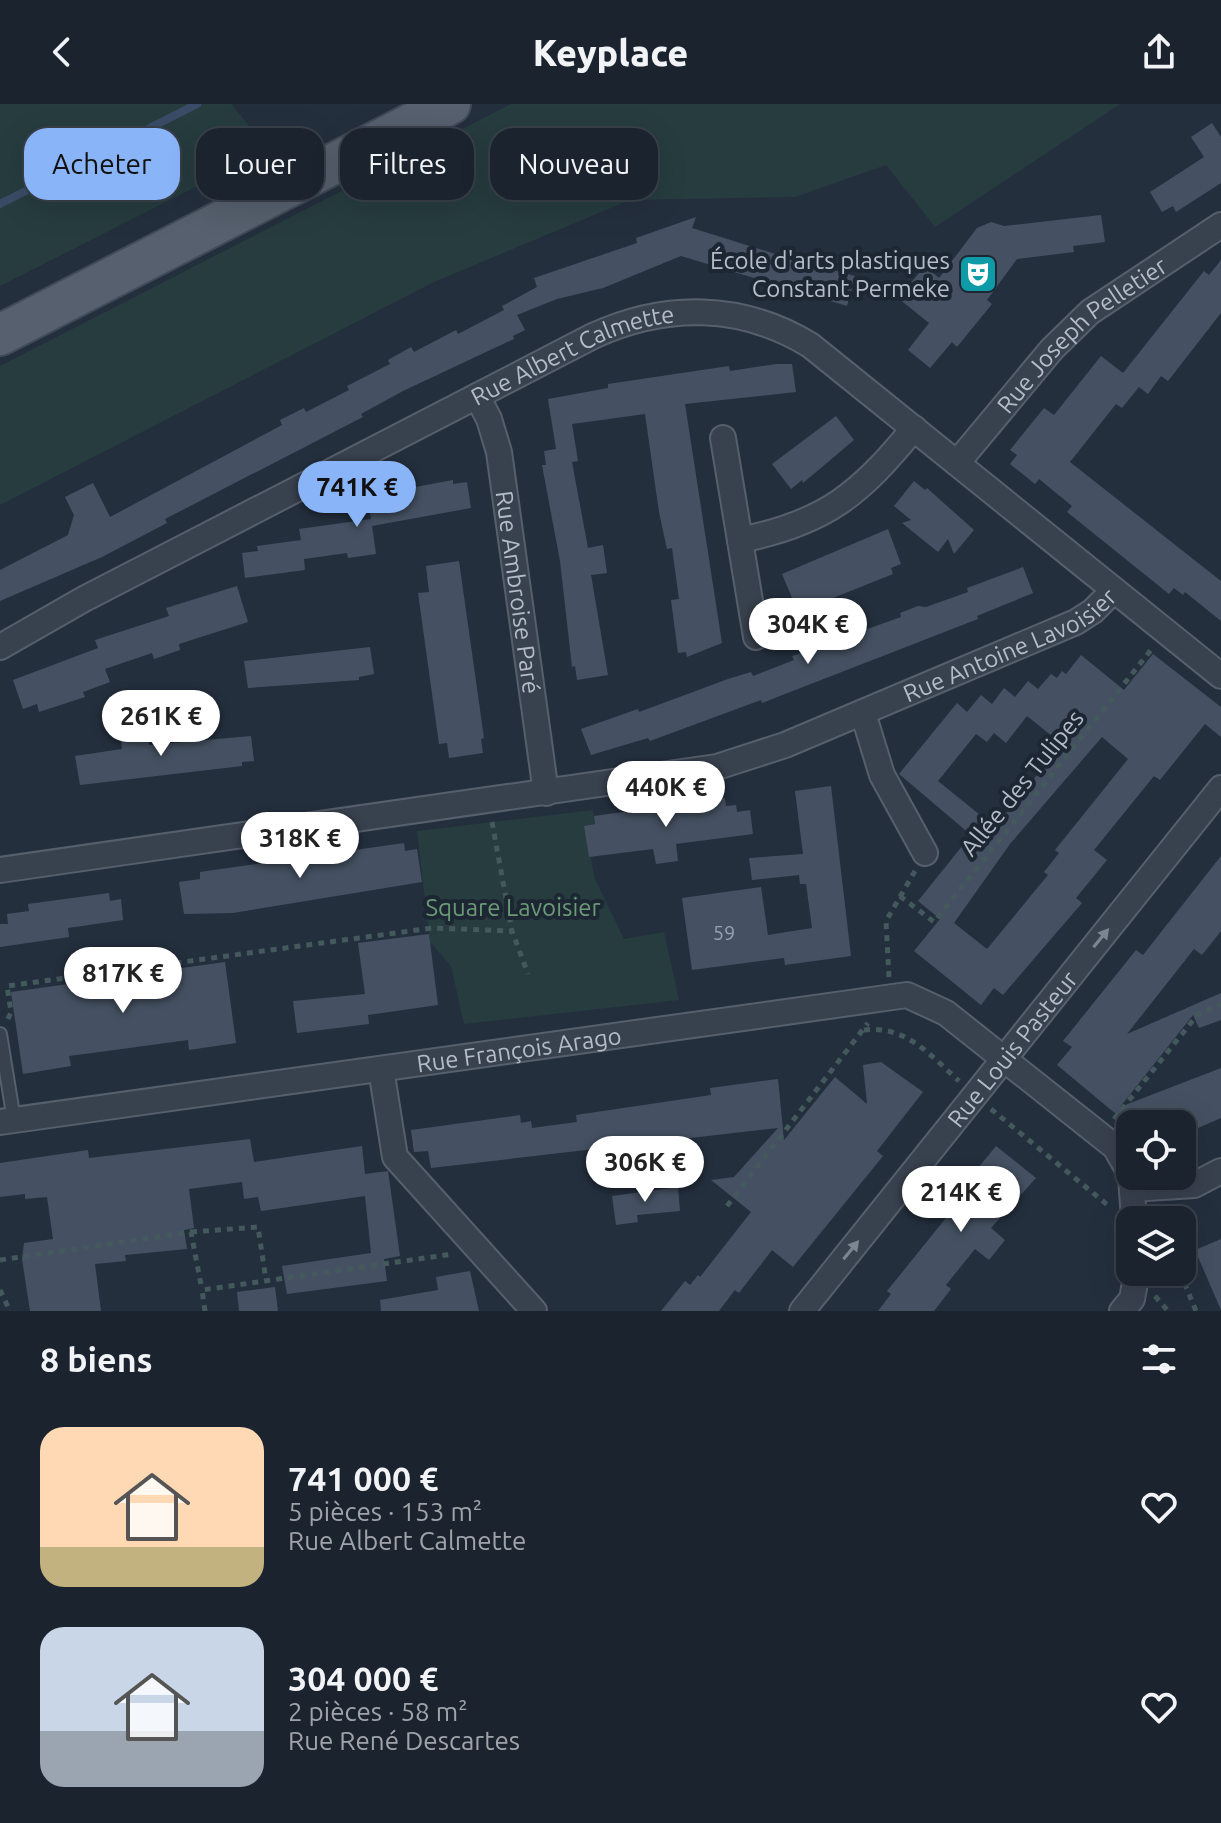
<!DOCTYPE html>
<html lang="fr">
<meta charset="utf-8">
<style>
body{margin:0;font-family:Ubuntu,sans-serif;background:#282f3a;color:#f1f3f6;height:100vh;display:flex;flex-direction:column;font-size:30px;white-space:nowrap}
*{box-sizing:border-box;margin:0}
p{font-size:26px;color:#a0a4aa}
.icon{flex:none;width:44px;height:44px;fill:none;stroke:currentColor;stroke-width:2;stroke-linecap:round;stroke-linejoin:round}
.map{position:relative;height:1207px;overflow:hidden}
.details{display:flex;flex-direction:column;background:#1b232e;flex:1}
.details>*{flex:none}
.guide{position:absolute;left:24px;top:24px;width:800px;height:72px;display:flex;gap:16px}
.controls{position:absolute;left:1116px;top:1006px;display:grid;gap:16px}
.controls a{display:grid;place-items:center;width:80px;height:80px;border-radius:16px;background:#1b232e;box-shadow:0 8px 32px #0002,0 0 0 2px #39404a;font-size:40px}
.price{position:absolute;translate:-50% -68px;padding:0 18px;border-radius:28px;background:#fff;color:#222;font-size:26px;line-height:52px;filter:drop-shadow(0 2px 4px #0008)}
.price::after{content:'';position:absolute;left:50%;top:48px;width:24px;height:18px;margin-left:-12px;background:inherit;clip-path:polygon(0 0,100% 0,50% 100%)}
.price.on{background:#8ab4f8;color:#111}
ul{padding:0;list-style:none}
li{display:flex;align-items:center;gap:24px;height:200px;padding:0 40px}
li span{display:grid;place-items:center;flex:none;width:224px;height:160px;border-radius:24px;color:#555}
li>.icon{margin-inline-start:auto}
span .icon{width:96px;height:96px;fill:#fffc;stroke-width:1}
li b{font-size:34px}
h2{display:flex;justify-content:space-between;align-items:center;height:96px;padding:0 40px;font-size:34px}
.tag{padding:0 28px;border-radius:24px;background:#1b232e;box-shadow:0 8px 32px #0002,0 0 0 2px #39404a;font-size:28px;line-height:72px}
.tag.on{background:#8ab4f8;color:#111}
header{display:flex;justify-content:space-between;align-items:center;height:104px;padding:0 40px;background:#1b232e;font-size:36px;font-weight:800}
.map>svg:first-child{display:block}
</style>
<header><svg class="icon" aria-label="back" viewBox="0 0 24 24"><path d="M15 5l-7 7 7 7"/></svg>Keyplace<svg class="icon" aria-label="share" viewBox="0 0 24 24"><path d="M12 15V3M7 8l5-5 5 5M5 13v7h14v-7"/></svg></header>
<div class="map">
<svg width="1221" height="1207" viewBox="0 0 1221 1207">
<rect width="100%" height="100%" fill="#242f3e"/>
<g fill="#263c3f">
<path d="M0,0h231l38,46 -269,136z"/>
<path d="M511,0h609l-185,123 -49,-62 -91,32 -165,3 -196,82 -434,223v-139z"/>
<path d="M593,706l2,14 -11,2 11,53 29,60 40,-7 15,68 -215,24 -13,-58 -21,-24 -13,-111z"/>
</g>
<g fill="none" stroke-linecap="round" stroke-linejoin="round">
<path stroke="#394c67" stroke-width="8" d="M0,100l197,-100"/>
</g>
<g fill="#455162" fill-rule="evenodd">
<path d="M1212,19l9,14v46l-45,29 -3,-6 -11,6 -12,-20 54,-35 -13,-20z"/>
<path d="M1101,111l4,27 -32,4 1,6 -57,7 -30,41 5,4 -35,43 -5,-5 -22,26 -22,-18 21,-27 -31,-25 27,-32 14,12 38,-50 14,-6 13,4z"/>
<path d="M696,113l-4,11 90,28 2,-5 27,8 -1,5 45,12 -8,30 -166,-50 -78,32 -46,11 -40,16 8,15 -12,6 1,3 -111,52 -42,23 2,3 -198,102 2,4 -65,34 -102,44v-31l68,-35 6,-20 -9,-18 28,-14 17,34 172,-92 -2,-5 24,-12 2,4 43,-22 -2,-4 43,-22 -2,-4 23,-13 3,5 42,-22 2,4 46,-24 -2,-4 35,-19 -3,-9 103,-35 -1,-5z"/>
<path d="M1221,156v53l-53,68 -7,-5 -13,18 -9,-7 -17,21 -6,-4 -46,58 151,119v40l-36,-29 -2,3 -9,-7 -5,6 -102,-82 5,-6 -33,-27 -4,5 -25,-20 7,-9 -7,-5 34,-42 10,7 47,-59 22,17 81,-102 5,4z"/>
<path d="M776,260h16l4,28 -111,12 37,239 -35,14 -1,-5 -8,1 -7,-53 8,-1 -7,-51 -5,1 -8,-37 -14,-98 -73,10 6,37 -6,1 16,86 15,-3 4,28 -16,2 17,100 -31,5 -2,-14 -3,1 -12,-106 -18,-96h4l-2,-14 12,-2 -8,-50 60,-11v-4l121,-18 1,5z"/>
<path d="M836,312l18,24 -51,43 -1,-3 -11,9 -19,-25z"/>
<path d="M453,376v4l14,-2 4,26 -99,18 4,28 -28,4 -1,-5 -43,6 1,11 -60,8 -3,-25 16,-2 -1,-5 44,-6 -2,-11 72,-10 -4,-23z"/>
<path d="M914,377l11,9 2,-2 47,42 -20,24 -6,-15 -10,13 -36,-29 9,-3 -17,-14z"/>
<path d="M888,425l13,35 -10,4 2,6 -95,38 -16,-38z"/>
<path d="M459,457l25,177 -3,1 2,14 -34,5 -2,-15 -8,1 -21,-151 11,-1 -3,-26z"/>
<path d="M1023,463l10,26 -56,23 1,3 -216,84 -1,-3 -111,41 -2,-3 -57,17 -10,-26 57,-20 1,3 89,-33 23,-7 2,4 41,-16 -2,-4 109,-39 -1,-4 18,-7 8,1 42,-15 -1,-4z"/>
<path d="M237,482l11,36 -69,22 1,6 -26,9 -2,-6 -47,16 5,13 -27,10 2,5 -46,15 -2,-8 -14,5 -10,-29 85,-32 -3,-8 74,-24 -3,-8z"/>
<path d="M370,543l4,27 -15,3v3l-111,8 -4,-27z"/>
<path d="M1153,550l68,53v30l-16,-13 -45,56 -6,-4 -60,74 13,10 -31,38 6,5 -79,92 -9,-7 -13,17 -67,-54 26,-32 -22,-18 53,-66 -72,-61 58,-71 10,9 14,-17 11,9 12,-16 11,9 13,-16 10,8 13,-15 6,4 5,-7 4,3 15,-19 43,35zM1027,612l35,28 -67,83 -57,-46 38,-47 11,8 7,-9 12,10zM1102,633l26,22 -73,91 4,3 -15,19 4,3 -61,74 -33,-26 56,-79z"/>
<path d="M147,623l2,18 102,-9 3,25 -12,1v4l-162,19 -5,-29 47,-7 -2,-18z"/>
<path d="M831,682l20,170 -66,9 -1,-7 -92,12 -10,-72 79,-11 7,48 44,-7 -6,-44h-6l-1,-9 -47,5 -3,-22 54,-4 -8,-63z"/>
<path d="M725,694l1,8 10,-1 1,7 13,-2 3,24 -77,10 2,17 -22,3 -3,-15 -64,8 -5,-31 11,-2 -1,-8z"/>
<path d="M404,739l1,8 12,-2 5,33 -189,31 -49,1 -5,-32 21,-3v-7z"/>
<path d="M1221,752v75l-19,24 -8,-6 -67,85 94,-41v27l-22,8 -6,-13 -73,92 101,-39v50l-39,17v-11h-54l-71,-59 15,-18 -9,-6 73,-91 7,5z"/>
<path d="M109,789l1,8 11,-2 2,21 -55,8 1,9 -69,10v-23h8l-1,-10 22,-3 -1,-7z"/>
<path d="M429,830l9,71 -70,10 1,9 -72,9 -4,-32 72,-7 -7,-51z"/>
<path d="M225,858l11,81 -47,7 -1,-10 -96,13 -23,3 2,10 -48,8 -12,-82z"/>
<path d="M881,958l42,30 -46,59 6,5 -90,111 -21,-17 -33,43 -4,-3 -16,21h-58l24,-30 5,4 8,-10 2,2 51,-65 -40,-32 23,-3 44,-49 -347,40 -3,-17 -14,1 -3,-22 109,-15 1,8 10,-2 1,7 22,-3 23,-3 -1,-7 135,-20 -1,-7 68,-9 6,61 51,-63 32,27 -4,-39z"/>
<path d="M250,1035l4,23 108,-16 3,28 23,-3 12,85 -16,3 3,22 -100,13 -5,-28 89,-13 -6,-57 -104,15 -3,-14 -14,2 -2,-17 -53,7 5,39 -10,2 3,19 -62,6 1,6 -31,3 6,47h-71l-8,-52 2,-16 29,-4 -6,-42 -22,2v-5l-25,3v-34l88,-13 1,8z"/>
<path d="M996,1042l40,32 -45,50 14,12 -16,20 -14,-11 -29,36 5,4 -17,22h-56l13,-17 -4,-3 71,-88 -5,-4z"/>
<path d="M678,1083l2,24 -43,4 1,7 -22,3 -4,-29z"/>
<path d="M1221,1135v71l-26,-60z"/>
<path d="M470,1167l9,40h-98l-1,-11 58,-10 -2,-13z"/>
<path d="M275,1183l3,24h-39l-2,-19z"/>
</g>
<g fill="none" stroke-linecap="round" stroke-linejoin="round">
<defs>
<path id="lane" d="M0,930l14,86"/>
<g id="street">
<path id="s1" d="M477,292l12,23 10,33 47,341"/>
<path d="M723,334l33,199"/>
<path id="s2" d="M957,359l95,-114 38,-37 131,-87"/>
<path d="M740,436c86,-17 120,-46 174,-112"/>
<path id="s3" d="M0,543l84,-48 509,-263c72,-33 148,-33 217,9l411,331"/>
<path d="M863,609l19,62 43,78"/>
<path id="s4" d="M0,766l717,-103 68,-22 291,-123 17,-11 20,-20"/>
<path d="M381,965l14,88 139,154"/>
<path id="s5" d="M0,1018l907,-127 39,18 169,134 15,26"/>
<path d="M1131,1072l3,44"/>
<path d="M1132,1085l62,-4 27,-14"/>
<path id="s6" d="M802,1207l419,-523"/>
<path d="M1122,1207l10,-12 5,-27"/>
</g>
<path id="primary" d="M0,231l450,-231"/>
</defs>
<use href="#lane" stroke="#565f6c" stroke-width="16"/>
<use href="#street" stroke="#565f6c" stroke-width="28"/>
<use href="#primary" stroke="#414a57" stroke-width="44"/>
<g stroke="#44595c" stroke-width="5" stroke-dasharray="6 6" stroke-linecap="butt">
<path d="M492,718l20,109 16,43"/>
<path d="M900,792l34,26 217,-272"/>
<path d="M889,873l-3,-56 29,-50"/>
<path d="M8,915l3,-7 -4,-26 425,-58 80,3"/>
<path d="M864,926c42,-5 66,25 95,51"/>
<path d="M991,1005l119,98"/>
<path d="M1114,1015l84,-105 23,-10"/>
<path d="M727,1102l141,-183"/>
<path d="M1170,1116l1,-11"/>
<path d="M191,1128l67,-5 8,53"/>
<path d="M0,1156l191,-28 11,58"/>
<path d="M1180,1168l16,39"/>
<path d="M0,1186l10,21"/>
<path d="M1155,1192l13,15"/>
<path d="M205,1207l-3,-21 251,-36"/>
</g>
<use href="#lane" stroke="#38414e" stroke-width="12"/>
<use href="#street" stroke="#38414e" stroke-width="24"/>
<use href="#primary" stroke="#56606e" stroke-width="40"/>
</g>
<defs><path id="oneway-solid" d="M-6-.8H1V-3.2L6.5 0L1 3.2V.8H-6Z" transform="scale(2)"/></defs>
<g fill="#7c8592">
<use href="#oneway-solid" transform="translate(1101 834) rotate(-51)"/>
<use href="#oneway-solid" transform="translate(851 1146) rotate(-51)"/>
</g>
<defs>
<symbol id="theatre-square" viewBox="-11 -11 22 22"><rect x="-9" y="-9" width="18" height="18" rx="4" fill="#0f9aa8" stroke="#1d2633"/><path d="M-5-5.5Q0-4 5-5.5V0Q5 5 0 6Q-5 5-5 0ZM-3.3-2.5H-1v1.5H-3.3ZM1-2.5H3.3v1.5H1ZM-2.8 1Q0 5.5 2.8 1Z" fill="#fff"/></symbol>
</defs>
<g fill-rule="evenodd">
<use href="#theatre-square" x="956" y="148" width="44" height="44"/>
</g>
<g text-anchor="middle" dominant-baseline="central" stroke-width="8" stroke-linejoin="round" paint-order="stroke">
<g font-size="20" fill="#98a1af">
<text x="724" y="828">59</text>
</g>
<g font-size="24" fill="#b4bcc9" stroke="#1d2633" text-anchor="end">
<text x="950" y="156">École d'arts plastiques<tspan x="950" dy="28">Constant Permeke</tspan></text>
</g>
<g font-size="24" fill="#b4bcc9" stroke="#1d2633">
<text stroke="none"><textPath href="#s2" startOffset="180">Rue Joseph Pelletier</textPath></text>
<text stroke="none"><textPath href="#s3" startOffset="644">Rue Albert Calmette</textPath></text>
<text stroke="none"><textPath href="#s1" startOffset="202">Rue Ambroise Paré</textPath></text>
<text stroke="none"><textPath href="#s4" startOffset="1042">Rue Antoine Lavoisier</textPath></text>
<text transform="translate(1022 679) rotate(-51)">Allée des Tulipes</text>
<text stroke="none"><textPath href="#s5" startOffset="524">Rue François Arago</textPath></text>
<text stroke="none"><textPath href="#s6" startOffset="336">Rue Louis Pasteur</textPath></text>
</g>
<g font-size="24" fill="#6b9a76" stroke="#1d2633">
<text x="513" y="803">Square Lavoisier</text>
</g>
</g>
</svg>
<div class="controls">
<a><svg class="icon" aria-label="locate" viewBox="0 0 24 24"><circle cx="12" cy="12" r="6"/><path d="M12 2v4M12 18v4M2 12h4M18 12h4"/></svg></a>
<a><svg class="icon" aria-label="layers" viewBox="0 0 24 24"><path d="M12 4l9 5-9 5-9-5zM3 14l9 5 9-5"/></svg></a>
</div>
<b class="price on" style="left:357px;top:425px">741K €</b>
<b class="price" style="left:808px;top:562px">304K €</b>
<b class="price" style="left:161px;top:654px">261K €</b>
<b class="price" style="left:666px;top:725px">440K €</b>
<b class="price" style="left:300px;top:776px">318K €</b>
<b class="price" style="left:123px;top:911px">817K €</b>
<b class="price" style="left:645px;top:1100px">306K €</b>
<b class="price" style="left:961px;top:1130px">214K €</b>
<div class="guide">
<a class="tag on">Acheter</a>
<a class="tag">Louer</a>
<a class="tag">Filtres</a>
<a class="tag">Nouveau</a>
</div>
</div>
<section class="details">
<h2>8 biens<svg class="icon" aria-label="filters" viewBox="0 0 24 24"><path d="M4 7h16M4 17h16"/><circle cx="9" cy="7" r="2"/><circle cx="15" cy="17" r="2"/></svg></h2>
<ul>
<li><span style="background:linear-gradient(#ffd9b3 75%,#c2b280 0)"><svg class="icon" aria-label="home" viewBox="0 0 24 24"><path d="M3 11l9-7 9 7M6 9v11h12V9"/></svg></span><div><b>741 000 €</b><p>5 pièces · 153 m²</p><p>Rue Albert Calmette</p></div><svg class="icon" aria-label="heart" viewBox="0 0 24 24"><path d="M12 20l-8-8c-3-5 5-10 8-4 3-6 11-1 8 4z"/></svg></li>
<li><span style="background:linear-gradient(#c9d6e8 65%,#9aa5b1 0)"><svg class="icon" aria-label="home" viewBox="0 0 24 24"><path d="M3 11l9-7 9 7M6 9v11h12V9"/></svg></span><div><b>304 000 €</b><p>2 pièces · 58 m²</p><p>Rue René Descartes</p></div><svg class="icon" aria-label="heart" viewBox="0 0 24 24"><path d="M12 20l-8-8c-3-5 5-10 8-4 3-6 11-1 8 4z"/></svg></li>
</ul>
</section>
